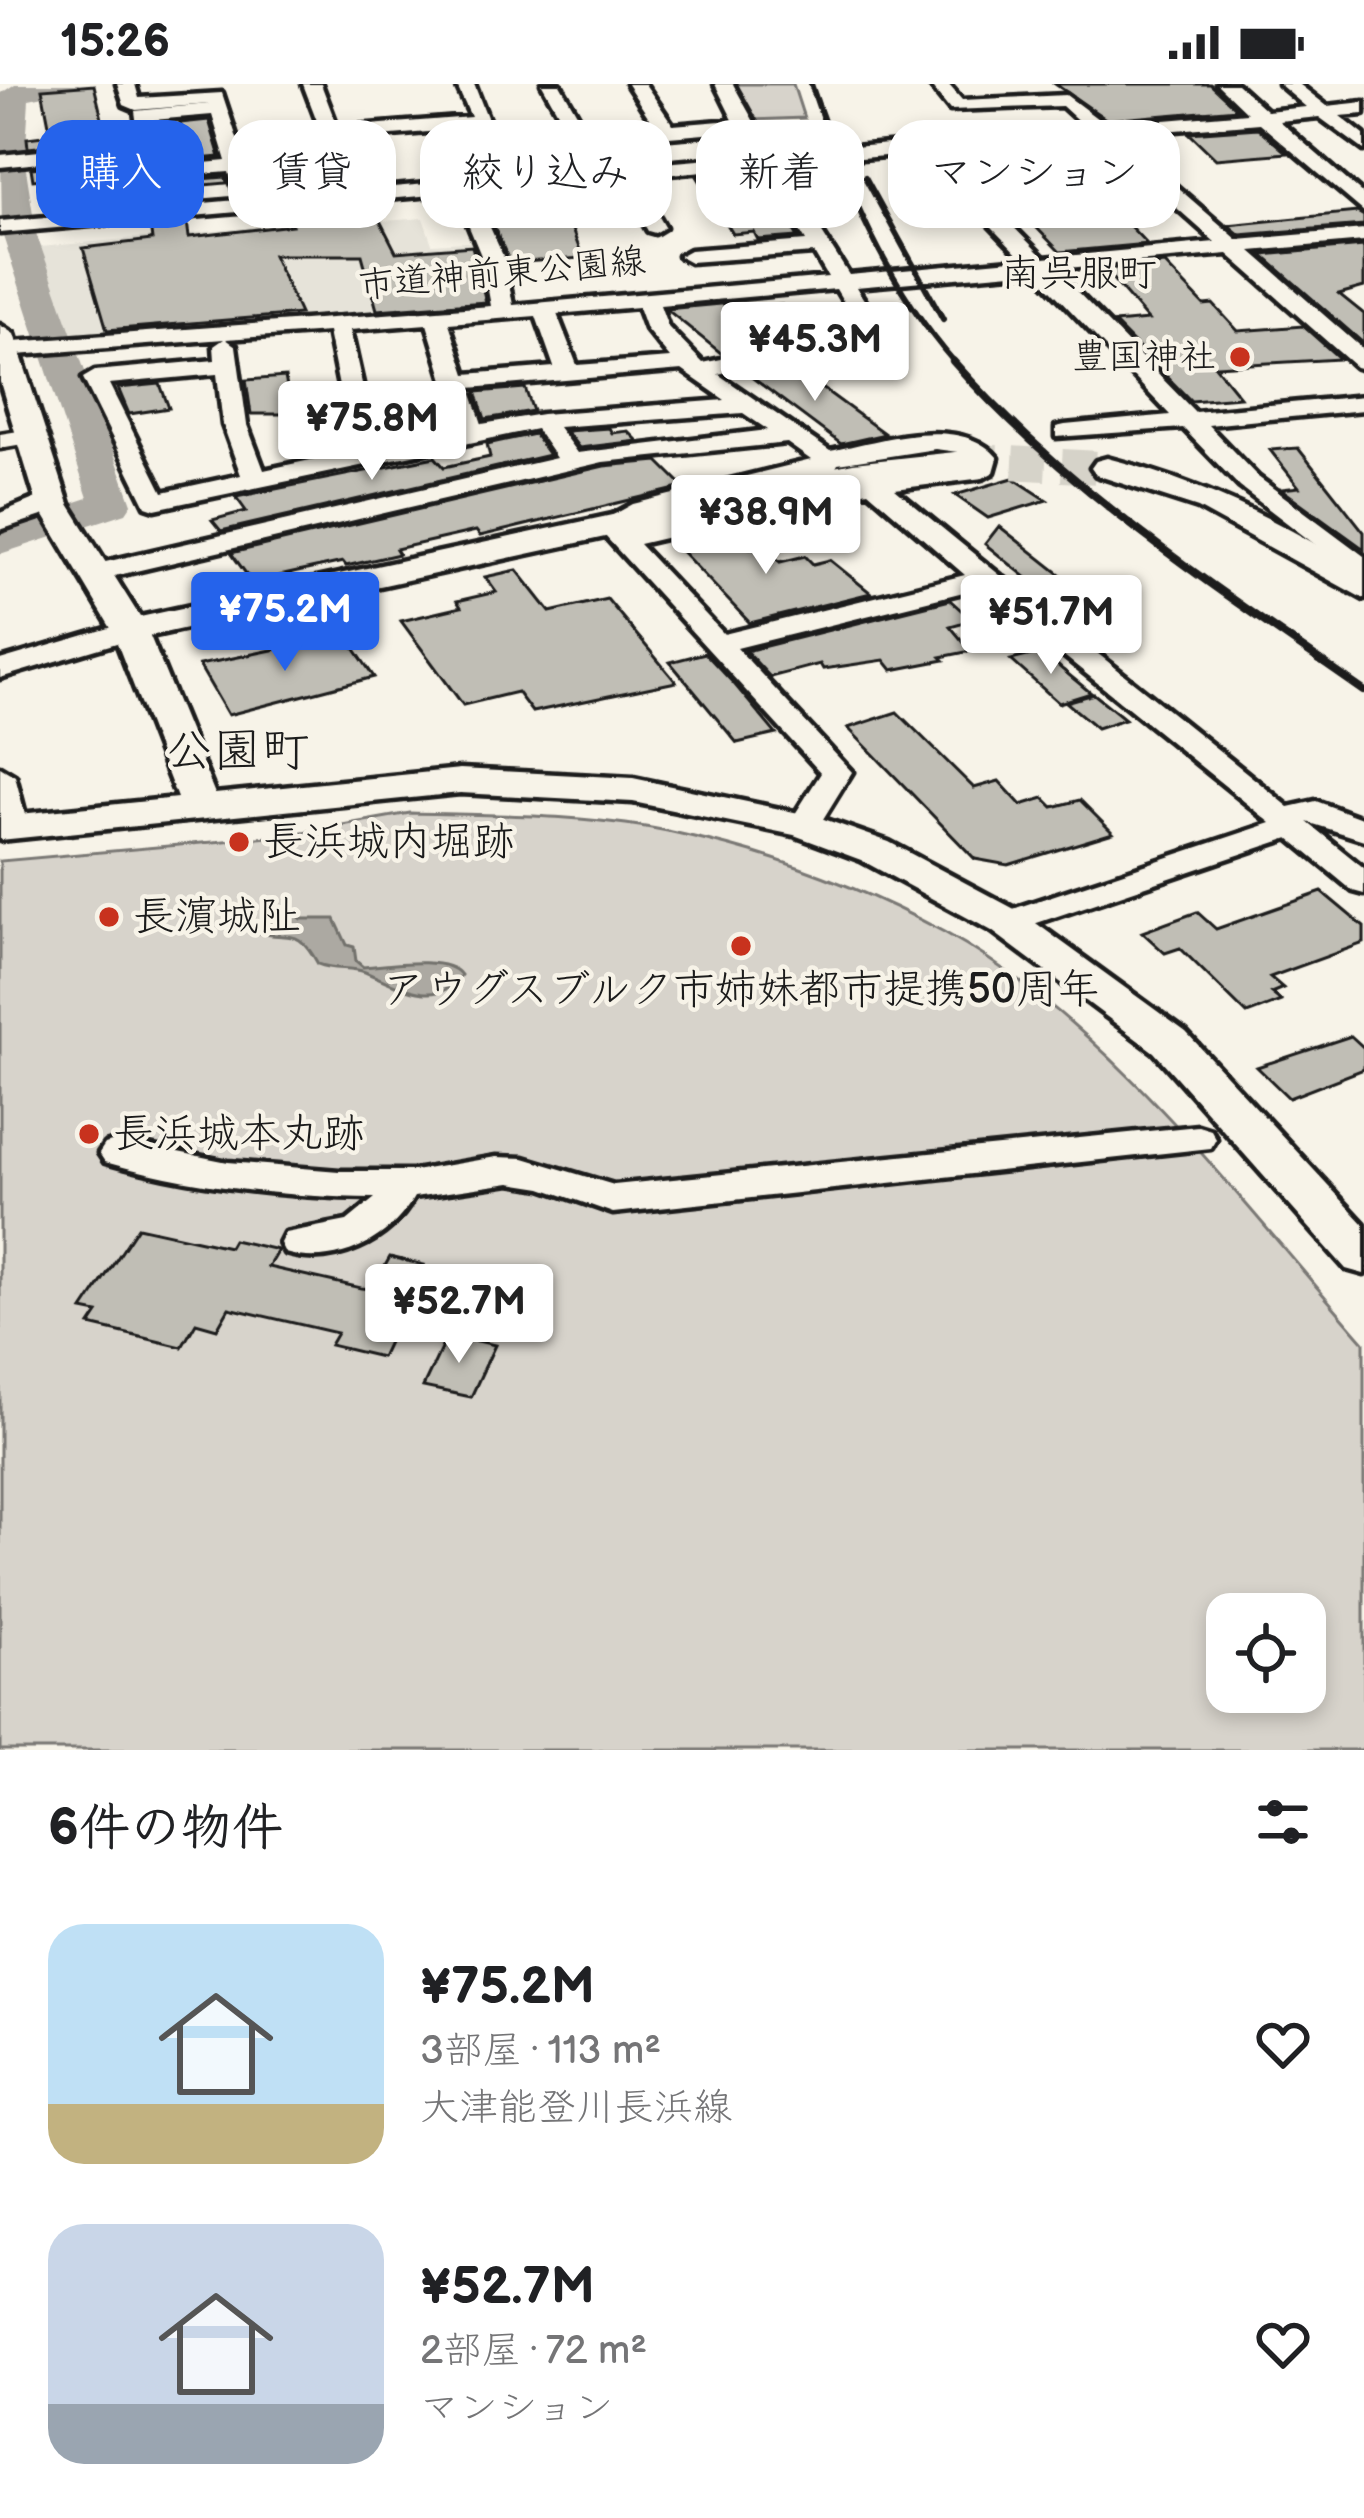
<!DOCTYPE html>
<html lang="ja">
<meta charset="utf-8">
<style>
body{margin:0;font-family:"Balsamiq Sans","Klee One",sans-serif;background:#f2f2f2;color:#202124;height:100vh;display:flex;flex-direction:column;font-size:45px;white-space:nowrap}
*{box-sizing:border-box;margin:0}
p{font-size:39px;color:#757577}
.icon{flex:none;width:66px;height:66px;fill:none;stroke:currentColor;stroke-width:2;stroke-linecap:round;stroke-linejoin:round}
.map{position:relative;height:1666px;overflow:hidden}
.side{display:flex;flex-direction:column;background:#fff;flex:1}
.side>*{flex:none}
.top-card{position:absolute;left:36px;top:36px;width:1293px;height:108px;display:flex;gap:24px}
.controls{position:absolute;left:1206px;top:1509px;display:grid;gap:24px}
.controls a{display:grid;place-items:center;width:120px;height:120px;border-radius:24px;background:#fff;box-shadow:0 6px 18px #0003;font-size:60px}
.price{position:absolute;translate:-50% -102px;padding:0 27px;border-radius:12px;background:#fff;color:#222;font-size:39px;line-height:78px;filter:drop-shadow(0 3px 6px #0008)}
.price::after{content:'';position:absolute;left:50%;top:72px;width:36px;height:27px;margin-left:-18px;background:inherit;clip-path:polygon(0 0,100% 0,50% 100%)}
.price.on{background:#2563eb;color:#fff}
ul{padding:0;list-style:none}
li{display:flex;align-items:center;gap:36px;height:300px;padding:0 48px}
li span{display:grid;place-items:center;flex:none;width:336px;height:240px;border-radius:36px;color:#555}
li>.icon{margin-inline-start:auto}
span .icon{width:144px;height:144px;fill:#fffc;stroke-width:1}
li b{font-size:51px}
h2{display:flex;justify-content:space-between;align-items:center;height:144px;padding:0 48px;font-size:51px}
.chip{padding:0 42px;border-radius:36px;background:#fff;box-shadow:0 6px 18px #0003;font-size:42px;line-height:108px}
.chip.on{background:#2563eb;color:#fff}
.status{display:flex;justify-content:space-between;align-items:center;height:84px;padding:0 60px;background:#fff;direction:ltr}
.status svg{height:33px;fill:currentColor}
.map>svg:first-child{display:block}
</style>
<div class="status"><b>15:26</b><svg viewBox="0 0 49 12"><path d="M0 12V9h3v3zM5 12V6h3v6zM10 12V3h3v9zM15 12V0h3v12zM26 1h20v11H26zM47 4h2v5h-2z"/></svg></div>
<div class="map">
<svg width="1364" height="1666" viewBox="0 0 1364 1666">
<rect width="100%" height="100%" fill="#f7f3e8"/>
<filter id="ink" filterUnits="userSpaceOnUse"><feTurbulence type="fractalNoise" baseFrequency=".00833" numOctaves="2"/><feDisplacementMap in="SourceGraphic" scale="24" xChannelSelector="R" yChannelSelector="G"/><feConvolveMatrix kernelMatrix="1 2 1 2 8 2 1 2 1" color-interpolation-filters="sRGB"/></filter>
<g filter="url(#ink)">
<path fill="#e6e3d9" d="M373,114l12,23 38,-3 9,26 52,-3 14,67 -428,31 -30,-92 247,-23 -7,-18z"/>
<g fill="#d7d3cb" stroke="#7a7874" stroke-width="3" fill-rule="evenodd">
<path d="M734,0h59l11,34 -52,2z"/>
<path d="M410,729c90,2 183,1 271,21 92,20 180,53 263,98 163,89 299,272 420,410v408h-1364v-889l280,-25zM1227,1530h78v78h-78z"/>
</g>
<g fill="#aca9a2" stroke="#72716c" stroke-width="3">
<path d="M118,406l9,14 -127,40v-11z"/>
<path d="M289,824l13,11h33l12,26 7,2 2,14 7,6c25,-2 84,-12 98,8 -23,36 -67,9 -96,-3 -15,-6 -30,-1 -47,-8 -22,-41 -28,-21 -65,-33l-2,-4 27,-4 -4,-9z"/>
</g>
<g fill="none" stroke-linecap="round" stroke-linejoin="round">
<g stroke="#72716c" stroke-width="6">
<path d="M1239,0l32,29"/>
<path d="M1278,35l32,29"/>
</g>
<path fill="#aca9a2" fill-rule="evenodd" d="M15,0h64l-5,6 -45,9 -4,64 11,70 96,271 -6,9 -126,41v-27l88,-29 -86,-265 -2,-139z"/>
</g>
<g fill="#c0beb5" stroke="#1c1c1c" stroke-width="3">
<path d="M1055,0h155l27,25 -130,11z"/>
<path d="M94,1l13,55 -79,8 -1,-10 24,-3 -9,-46z"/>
<path d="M209,36l11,37 -77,7 -1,-5 46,-6 -8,-30z"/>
<path d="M1258,44l29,25 -71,6 -27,-26z"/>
<path d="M111,76l2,13 -80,7 -2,-12z"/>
<path d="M759,87l39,66 -40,3 -4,-8 -21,2 -36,-58z"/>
<path d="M226,93l1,6 -46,4 2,13 -31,3 -3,-20z"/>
<path d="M498,110l4,7 11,-1 7,12 44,-3 19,49 -73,5 -29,-67z"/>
<path d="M1047,113l30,30 50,-4 20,21 -87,8 -50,-52z"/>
<path d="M372,121l24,47 76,-6 14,56 -109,8 -15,-55h-89l27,59 -193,16 -24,-82 69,-8 -2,-16 37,-3 2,16 103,-12 -5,-13z"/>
<path d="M1357,128l7,4v9l-124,10 -12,-10z"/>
<path d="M1364,162v41l-25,7 25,20v30l-102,-89z"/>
<path d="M1165,180l39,41 9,-1 25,27 65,-5 37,33 -125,7 25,31 -49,4 -77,-78 34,-3 -44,-51z"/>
<path d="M731,219l3,5 48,-3 14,25 -49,4 16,11 -41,9 -56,-45z"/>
<path d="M788,279l97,71 -44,10 -95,-71z"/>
<path d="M285,293l7,37h-41l-5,-34z"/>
<path d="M160,300l9,24 -40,6 -11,-26z"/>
<path d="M525,304l8,23 -48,8 -9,-27z"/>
<path d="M609,344l3,5 16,-2 10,10 -59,7 -13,-17z"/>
<path d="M534,350l15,21 -328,76 -9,-11 34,-9 -10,-14 199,-40 9,10 46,-10 -3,-13z"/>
<path d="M1298,364l66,84v17l-83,-60 18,-2 -29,-37z"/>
<path d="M658,377l26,26 -204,49 -4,-5 -80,18 3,5 -53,12 -3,-4 -91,20 -21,-29 373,-87z"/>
<path d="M1013,394l34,22 -59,18 -33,-23z"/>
<path d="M999,442l71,56 51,38 -31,9 -105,-85z"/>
<path d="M726,445l24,19 13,-3 17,17 25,-6 8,8 17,-4 41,33 -121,30 -78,-82z"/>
<path d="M517,486l33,42 57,-13 69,83 -144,30 -15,-20 -54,13 -62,-84 60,-14 -4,-6 39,-9 -11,-15z"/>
<path d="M950,516l22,20 -22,6 21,25 -30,6 3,3 -52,10 -8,-10 -61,9 -3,-5 -50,13 -24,-26z"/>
<path d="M345,551l29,42 -146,38 -29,-50z"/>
<path d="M1043,568l20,18 28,23 -32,10 -48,-43z"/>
<path d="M705,569l30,32 41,49 -39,9 -67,-81z"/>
<path d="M1094,610l31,25 -28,9 -31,-26z"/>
<path d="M897,628l77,76 25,-7 22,24 23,-7 9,9 27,-7 33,33 -105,32 -33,-6 -127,-131z"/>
<path d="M1322,808l42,35v16l-94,34 13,11 -12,5 10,8 -34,13 -67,-66 -15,5 -23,-21 55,-20 19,17z"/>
<path d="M1351,952l13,12v21l-75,29 -32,-31z"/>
<path d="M138,1143l91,20 4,-7 45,10 -10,17 93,21 11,1 18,-32 34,8 -43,92 -51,-12 7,-12 -108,-25 -12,21 -21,-6 -14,24 -92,-22 8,-12 -15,-3z"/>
<path d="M448,1250l47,11 -24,52 -48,-10z"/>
</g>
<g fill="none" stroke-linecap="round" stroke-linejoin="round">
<path stroke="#d6d3c9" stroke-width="33" stroke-dasharray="33 16" stroke-linecap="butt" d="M964,376l143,8"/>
<defs>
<g id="minor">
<path d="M117,0h18l4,14 83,-5 35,106 497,-44 -15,-24 -244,21 -7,-2 -12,-22 -132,11 -22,-5 -19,-50h18l16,42 7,1 127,-10 -15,-33h18l22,56 74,-6 -28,-50h18l28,49 67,-6 -28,-43h18l28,41 60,-5 -18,-36h18l39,70 313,-27 -23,-21 -112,4 -21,-26h19l14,16 104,-5 40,30 141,-12 -30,-29h20l30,27 39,-4 -27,-23h20l28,22 37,-4v12l-24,2 24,19v15l-45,-33 -40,4 85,74v17l-105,-89 -142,12 121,105 126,-11v12l-113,10 113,99v19l-8,-2 -128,-113 -173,15 140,143 169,-16v14l-156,15 50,52 106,79v21l-9,-2 -115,-88 -57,-59 -127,9v-10l9,-2 105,-10 -137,-144 -177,16 29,46 -3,5 -164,36 112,77c49,-10 131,-38 168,7l-4,14 -11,6 -88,11c129,108 263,211 394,318l27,-6 48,18v21l-57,-18 57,46v26l-11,-3 -64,-53 -270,91h-24l-5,-7 5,-7 276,-92 -291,-235 -243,60 115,124 -37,60h-22l-5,-7 33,-52 -226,-248 38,-21 178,-44 -24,-17 -184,19 -506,118 -9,-2 -4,-6 4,-6 468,-108 -20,-29 -381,80 -9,-3 -63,-128 12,-7 120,-11 -1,-14 10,-7 -220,17 -4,-13 491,-37 -9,-48 -27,-65 -455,40v-12l128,-11 -2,-40 100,-9 -14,-46 -59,5 7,26 -10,6 -150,15v-12l139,-14 -4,-30 74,-7 -73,6 -12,-5zM1097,53l118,105 -171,16 -105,-107zM920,69l102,106 -173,16 -70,-110zM761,82l45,75 -116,9 -11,6 11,6 124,-9 14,24 -315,28 -9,-47 -30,-66 144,-13 30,52 7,2 10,-6 -29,-50zM229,88l8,28 -89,8 -4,-29zM836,205l24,40 -157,34 -35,-36 -8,-22zM638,223l8,22 24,29 -93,7 -20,-51zM536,232l18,51 -88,7 -17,-51zM427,240l32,105 -83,17 -26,-116zM328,248l24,119 -88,19 -17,-45 -11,-79 -10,-7zM682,286l43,30 -183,14 -60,10 -12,-36zM217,290l6,51 18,50 -78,17 -54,-108zM743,329l25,17 -191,23 -19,-26zM935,365l31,4 7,10 -116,14 -230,54 -3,-4 27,-13 184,-45 3,-5zM868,407l97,84 -241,59 -85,-90z"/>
<path d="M31,345l12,7 -3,5 -40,7v-14z"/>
<path d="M51,408l13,8 -13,13 -51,17v-17z"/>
<path d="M130,538l14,8 -4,6 -140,42v-18z"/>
<path d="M0,683l15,9 13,50 -5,7 -23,-2z"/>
<path d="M1198,1042l13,4 5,9 -5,9 -598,65 -71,-25 -32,-5 -96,14c-24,44 -80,71 -129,56l-5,-10 5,-10 62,-12 28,-23c-92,-1 -182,-11 -270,-36l-6,-9 6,-9 13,-4 110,22 111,9h75l82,-14 28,1 90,27z"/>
</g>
<g id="major">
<path d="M0,241l14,9 55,170 71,113 713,-154 111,-12 11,2 5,7 -16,9 -111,14 -703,153 65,158 245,-25 173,9 185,39 71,25 133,71 164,119 178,192v50l-18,-5 -192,-217 -162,-121 -131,-71 -67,-25 -161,-33 -173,-9 -460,47v-24l177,-18 -65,-168 -75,-126 -37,-122z"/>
<path d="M1107,374c94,24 176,63 257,116v25l-166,-91 -102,-33 -5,-7 5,-7z"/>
</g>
</defs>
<use href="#minor" stroke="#1c1c1c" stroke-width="9"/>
<use href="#major" stroke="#1c1c1c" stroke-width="9"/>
<use href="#minor" fill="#f7f3e8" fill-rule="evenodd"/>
<use href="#major" fill="#f7f3e8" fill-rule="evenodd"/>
<g stroke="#1c1c1c" stroke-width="6">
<path d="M811,0c34,101 74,199 145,280"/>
<path d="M865,93l78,142"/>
</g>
<path stroke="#1c1c1c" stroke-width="8" d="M953,277c117,133 267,229 411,330"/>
</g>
</g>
<g fill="#c8321e" stroke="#f7f3e8" stroke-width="4.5">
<circle cx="1240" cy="273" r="12"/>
<circle cx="239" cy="758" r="12"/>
<circle cx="109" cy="833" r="12"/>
<circle cx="741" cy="862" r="12"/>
<circle cx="89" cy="1050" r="12"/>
</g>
<g text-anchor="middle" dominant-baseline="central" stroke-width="9" stroke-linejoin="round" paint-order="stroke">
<g font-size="36" fill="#1c1c1c" stroke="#f7f3e8">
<text transform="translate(502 190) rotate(-5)">市道神前東公園線</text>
</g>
<g font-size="36" fill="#1c1c1c" stroke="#f7f3e8" text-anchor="end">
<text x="1216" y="273">豊国神社</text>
</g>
<g font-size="39" fill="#1c1c1c" stroke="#f7f3e8">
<text x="1079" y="190">南呉服町</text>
</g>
<g font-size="42" fill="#1c1c1c" stroke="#f7f3e8" text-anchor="start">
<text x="263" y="758">長浜城内堀跡</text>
<text x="133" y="833">長濵城阯</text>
<text x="741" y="906" text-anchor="middle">アウグスブルク市姉妹都市提携50周年</text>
<text x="113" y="1050">長浜城本丸跡</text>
</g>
<g font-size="48" fill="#1c1c1c" stroke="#f7f3e8">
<text x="237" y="667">公園町</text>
</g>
</g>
</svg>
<div class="controls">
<a><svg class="icon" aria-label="locate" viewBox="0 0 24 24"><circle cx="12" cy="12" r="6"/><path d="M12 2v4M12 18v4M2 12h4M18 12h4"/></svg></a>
</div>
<b class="price" style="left:815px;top:320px">¥45.3M</b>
<b class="price" style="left:372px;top:399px">¥75.8M</b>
<b class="price" style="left:766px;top:493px">¥38.9M</b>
<b class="price on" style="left:285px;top:590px">¥75.2M</b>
<b class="price" style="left:1051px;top:593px">¥51.7M</b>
<b class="price" style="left:459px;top:1282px">¥52.7M</b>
<div class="top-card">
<a class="chip on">購入</a>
<a class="chip">賃貸</a>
<a class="chip">絞り込み</a>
<a class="chip">新着</a>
<a class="chip">マンション</a>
</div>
</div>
<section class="side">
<h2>6件の物件<svg class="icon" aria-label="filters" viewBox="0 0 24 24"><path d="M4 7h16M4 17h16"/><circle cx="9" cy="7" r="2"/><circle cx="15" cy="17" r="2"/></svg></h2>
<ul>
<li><span style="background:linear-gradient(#bfe0f5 75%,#c2b280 0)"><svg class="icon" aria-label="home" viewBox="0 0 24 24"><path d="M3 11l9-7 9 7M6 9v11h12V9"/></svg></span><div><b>¥75.2M</b><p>3部屋 · 113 m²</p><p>大津能登川長浜線</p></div><svg class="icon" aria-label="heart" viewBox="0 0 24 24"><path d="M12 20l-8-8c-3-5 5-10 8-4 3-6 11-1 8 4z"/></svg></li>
<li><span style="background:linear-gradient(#c9d6e8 75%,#9aa5b1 0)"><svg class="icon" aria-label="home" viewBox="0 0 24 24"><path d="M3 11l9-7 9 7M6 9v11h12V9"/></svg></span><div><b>¥52.7M</b><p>2部屋 · 72 m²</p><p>マンション</p></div><svg class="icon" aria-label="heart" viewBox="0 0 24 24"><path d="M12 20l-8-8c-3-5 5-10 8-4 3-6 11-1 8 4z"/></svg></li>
</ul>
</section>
